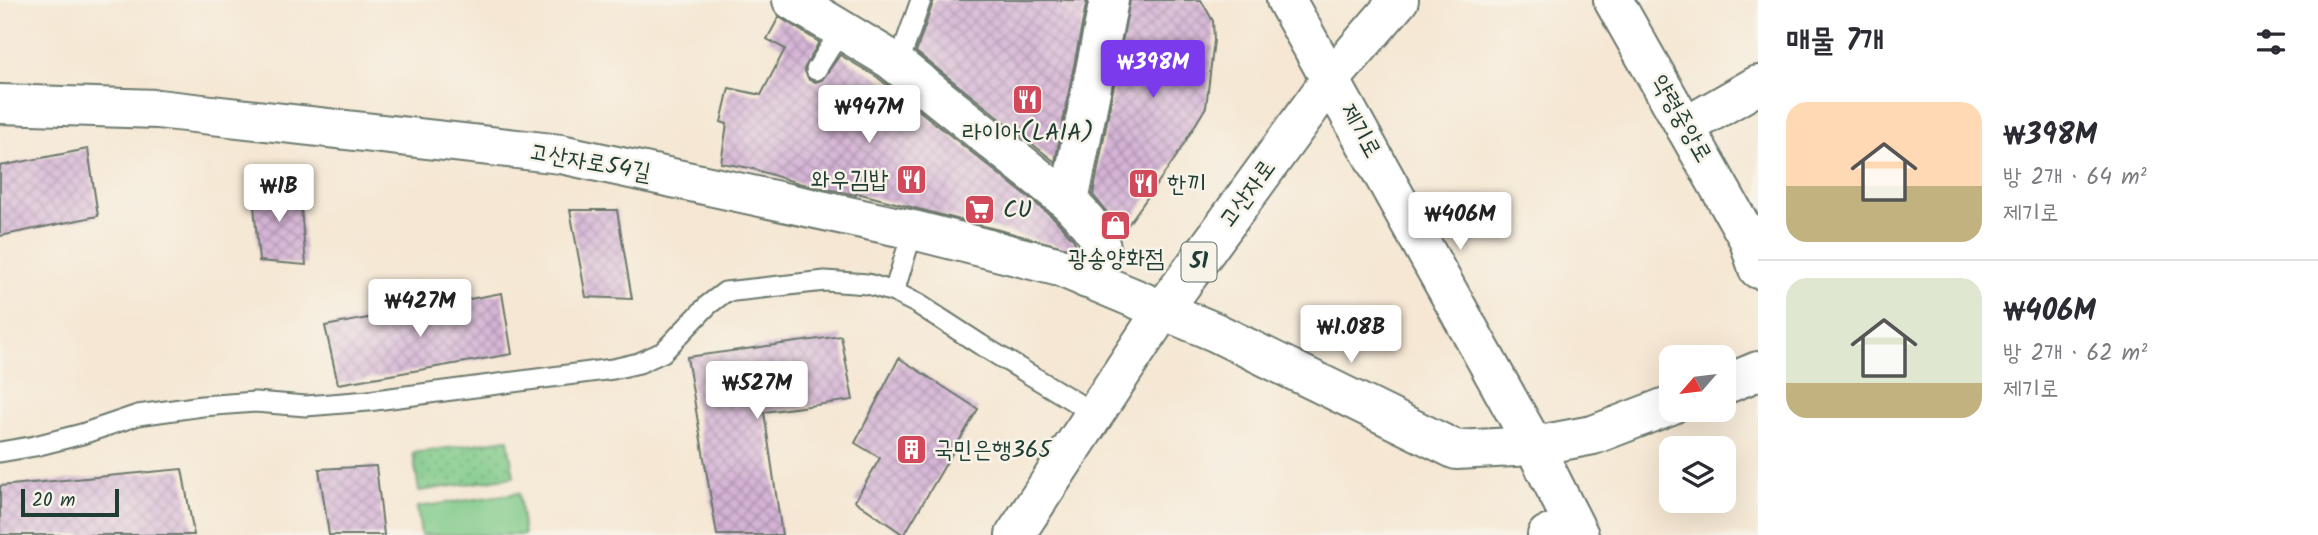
<!DOCTYPE html>
<html lang="ko">
<meta charset="utf-8">
<style>
body{margin:0;font-family:Kalam,"Poor Story",sans-serif;background:#f7f7f7;color:#2b2b33;height:100vh;display:flex;flex-direction:column;font-size:26px;white-space:nowrap}
*{box-sizing:border-box;margin:0}
p{font-size:23px;color:#7c7c81}
.icon{flex:none;width:38px;height:38px;fill:none;stroke:currentColor;stroke-width:2;stroke-linecap:round;stroke-linejoin:round}
.map{position:relative;flex:1;overflow:hidden}
.panel{display:flex;flex-direction:column;background:#fff;width:560px}
.panel>*{flex:none}
.needle{width:46px;rotate:242deg}
.fabs{position:absolute;left:1659px;top:345px;display:grid;gap:14px}
.fabs a{display:grid;place-items:center;width:77px;height:77px;border-radius:14px;background:#fff;box-shadow:0 7px 28px #0002;font-size:35px}
.scale{position:absolute;left:21px;bottom:18px;width:98px;box-sizing:border-box;padding-left:7px;border:4px solid #1f3d34;border-top:0;font-size:19px;line-height:24px;white-space:nowrap;color:#1f3d34;-webkit-text-stroke:5px #f7f3e8;paint-order:stroke}
.price{position:absolute;translate:-50% -60px;padding:0 16px;border-radius:7px;background:#fff;color:#222;font-size:23px;line-height:46px;filter:drop-shadow(0 2px 4px #0008)}
.price::after{content:'';position:absolute;left:50%;top:42px;width:21px;height:16px;margin-left:-10px;background:inherit;clip-path:polygon(0 0,100% 0,50% 100%)}
.price.active{background:#7c3aed;color:#fff}
ul{padding:0;list-style:none}
li{display:flex;align-items:center;gap:21px;height:175px;padding:0 28px}
li+li{border-top:2px solid #e1e1e2}
li span{display:grid;place-items:center;flex:none;width:196px;height:140px;border-radius:21px;color:#555}
li>.icon{margin-inline-start:auto}
span .icon{width:84px;height:84px;fill:#fffc;stroke-width:1}
li b{font-size:30px}
h2{display:flex;justify-content:space-between;align-items:center;height:84px;padding:0 28px;font-size:30px}
main{display:flex;flex:1;min-height:0}
.map>svg:first-child{display:block}
</style>
<main>
<div class="map">
<svg width="1758" height="535" viewBox="0 0 1758 535">
<defs>
<pattern id="green-dots" width="8" height="8" patternUnits="userSpaceOnUse" patternTransform="scale(1.75)"><rect width="8" height="8" fill="#7ac785"/><path d="M2 2h.1M6 6h.1" fill="none" stroke="#63a36e" stroke-width="1.8" stroke-linecap="round"/></pattern>
<pattern id="building-cross-hatch" width="8" height="8" patternUnits="userSpaceOnUse" patternTransform="scale(1.75)"><rect width="8" height="8" fill="#d5b3d6"/><path d="M0 0l8 8M0 8l8-8" fill="none" stroke="#ac93ae"/></pattern>
</defs>
<rect width="100%" height="100%" fill="#f7f3e8"/>
<filter id="ink" filterUnits="userSpaceOnUse"><feTurbulence type="fractalNoise" baseFrequency=".0143" numOctaves="2"/><feDisplacementMap in="SourceGraphic" scale="14" xChannelSelector="R" yChannelSelector="G"/><feConvolveMatrix kernelMatrix="1 2 1 2 8 2 1 2 1" color-interpolation-filters="sRGB"/></filter>
<filter id="wash" filterUnits="userSpaceOnUse"><feTurbulence type="fractalNoise" baseFrequency=".00686" numOctaves="4" result="noise"/><feDisplacementMap in="SourceGraphic" scale="28" xChannelSelector="R" yChannelSelector="G"/><feGaussianBlur stdDeviation="1.57" result="paint"/><feColorMatrix in="noise" values="0 0 0 0 0 0 0 0 0 0 0 0 0 0 0 0 0 1.4 0 .05"/><feComposite in="paint" operator="in"/></filter>
<g filter="url(#wash)">
<rect width="100%" height="100%" fill="#f5e7d3"/>
<path fill="url(#green-dots)" stroke="#4c825c" stroke-width="2" d="M508,439l6,38 -95,14 -6,-38z"/>
<path fill="#7ac785" stroke="#4c825c" stroke-width="2" d="M519,493l5,42h-103l-4,-28z"/>
<g id="blocks">
<g fill="url(#building-cross-hatch)">
<path d="M934,0h153l-32,162 -139,-110z"/>
<path d="M1130,0h71l12,21 1,19 -8,67 -30,50 -56,79 -7,-16 -20,-25z"/>
<path d="M779,17l40,25 -15,27 5,11 7,2 6,-2 18,-25 37,22 177,141 19,21 6,12 -222,-58 -1,2 -58,-12 -48,-15 -29,-5 6,-39 -6,-2 8,-34 32,7 24,-46 -18,-10z"/>
<path d="M88,149l10,67 -98,20v-70z"/>
<path d="M252,183l47,3 7,79 -47,-4z"/>
<path d="M570,210h47l15,89 -46,-2z"/>
<path d="M502,293l10,61 -174,30 -13,-58z"/>
<path d="M841,336l12,64 -89,12 18,123h-65l-30,-178z"/>
<path d="M899,358l79,51 -74,126 -49,-34 25,-43 -25,-15z"/>
<path d="M376,466l8,69h-55l-10,-66z"/>
<path d="M182,469l12,66h-194v-49z"/>
</g>
</g>
</g>
<g filter="url(#ink)">
<use href="#blocks" fill-opacity="0" stroke="#6a786c" stroke-width="2"/>
<g fill="none" stroke-linecap="round" stroke-linejoin="round">
<defs>
<g id="service">
<path d="M898,65l23,-65"/>
<path d="M816,70l25,-40"/>
<path d="M894,292l19,-62"/>
<path d="M0,452l35,-6 47,-12 56,-19 64,-9 53,-4 51,4 62,-5 245,-32 26,-6 24,-11 45,-47 17,-13 100,-11 43,3 26,8 24,12 63,41 114,69"/>
</g>
<g id="minor">
<path d="M792,0l98,59 179,143c11,12 35,34 32,52 -2,8 -10,17 -14,25"/>
<path d="M1613,0l135,238 10,31"/>
<path d="M0,104l158,5 403,45 352,76 147,37 155,65 241,118 78,-4 59,-11 78,-30"/>
<path d="M1685,127l73,-42"/>
<path d="M1069,202l40,-202"/>
<path d="M1724,385l34,-14"/>
<path d="M1547,535l29,-5"/>
</g>
<path id="secondary" d="M1286,0l248,446 45,89"/>
<path id="primary" d="M1015,535l148,-225 168,-231 68,-79"/>
</defs>
<use href="#service" stroke="#6a786c" stroke-width="23"/>
<use href="#minor" stroke="#6a786c" stroke-width="42"/>
<use href="#secondary" stroke="#6a786c" stroke-width="42"/>
<use href="#primary" stroke="#6a786c" stroke-width="42"/>
<use href="#service" stroke="#fff" stroke-width="19"/>
<use href="#minor" stroke="#fff" stroke-width="38"/>
<use href="#secondary" stroke="#fff" stroke-width="38"/>
<use href="#primary" stroke="#fff" stroke-width="38"/>
</g>
</g>
<defs>
<symbol id="restaurant-square" viewBox="-11 -11 22 22"><rect x="-9" y="-9" width="18" height="18" rx="4" fill="#d1495b" stroke="#f7f3e8"/><path d="M-5-6h1v4h1v-4h1v4h1v-4h1v5L-1.5 .5V6h-2V.5L-5-1ZM5-6V6H3V1.5H1.5Q1.5-4 5-6Z" fill="#fff"/></symbol>
<symbol id="supermarket-square" viewBox="-11 -11 22 22"><rect x="-9" y="-9" width="18" height="18" rx="4" fill="#d1495b" stroke="#f7f3e8"/><path d="M-6-5.5h2.5l.6 2H6L4.5 2H-2.5L-4.4-4H-6ZM-1.5 3.2a1.3 1.3 0 1 0 .1 0ZM3 3.2a1.3 1.3 0 1 0 .1 0Z" fill="#fff"/></symbol>
<symbol id="shop-square" viewBox="-11 -11 22 22"><rect x="-9" y="-9" width="18" height="18" rx="4" fill="#d1495b" stroke="#f7f3e8"/><path d="M-5-2.5h2.3a2.7 3.5 0 0 1 5.4 0H5L5.5 6h-11ZM-1.5-2.5h3a1.5 2.3 0 0 0-3 0Z" fill="#fff"/></symbol>
<symbol id="building-square" viewBox="-11 -11 22 22"><rect x="-9" y="-9" width="18" height="18" rx="4" fill="#d1495b" stroke="#f7f3e8"/><path d="M-4-6H4V6H1V3H-1V6H-4ZM-2.5-4.3h1.7v1.8h-1.7ZM.8-4.3h1.7v1.8H.8ZM-2.5-1h1.7V.8h-1.7ZM.8-1h1.7V.8H.8Z" fill="#fff"/></symbol>
</defs>
<g fill-rule="evenodd">
<use href="#restaurant-square" x="1010" y="82" width="35" height="35"/>
<use href="#restaurant-square" x="894" y="162" width="35" height="35"/>
<use href="#restaurant-square" x="1126" y="166" width="35" height="35"/>
<use href="#supermarket-square" x="962" y="192" width="35" height="35"/>
<use href="#shop-square" x="1098" y="208" width="35" height="35"/>
<use href="#building-square" x="894" y="432" width="35" height="35"/>
</g>
<g text-anchor="middle" dominant-baseline="central" stroke-width="5" stroke-linejoin="round" paint-order="stroke">
<rect fill="#f7f3e8" stroke="#60746a" stroke-width="2" x="1181.5" y="242.5" width="35" height="39" rx="5"/>
<g font-size="23" font-weight="bold" fill="#1f3d34">
<text x="1199" y="262">51</text>
</g>
<g font-size="24" fill="#1f3d34" stroke="#f7f3e8">
<text transform="translate(1681 119) rotate(60)">약령중앙로</text>
<text transform="translate(1360 131) rotate(61)">제기로</text>
<text transform="translate(590 163) rotate(10)">고산자로54길</text>
<text transform="translate(1248 194) rotate(-54)">고산자로</text>
</g>
<g font-size="24" fill="#1f3d34" stroke="#f7f3e8" text-anchor="start">
<text x="1028" y="133" text-anchor="middle">라이아(LAIA)</text>
<text x="888" y="180" text-anchor="end">와우김밥</text>
<text x="1167" y="184">한끼</text>
<text x="1003" y="210">CU</text>
<text x="1116" y="259" text-anchor="middle">광송양화점</text>
<text x="934" y="450">국민은행365</text>
</g>
</g>
</svg>
<div class="fabs">
<a><svg class="needle" viewBox="-14 -14 28 28"><path d="M0-13l5 13h-10z" fill="#e53935"/><path d="M0 13l5-13h-10z" fill="#7c7c81"/></svg></a>
<a><svg class="icon" aria-label="layers" viewBox="0 0 24 24"><path d="M12 4l9 5-9 5-9-5zM3 14l9 5 9-5"/></svg></a>
</div>
<div class="scale">20 m</div>
<b class="price active" style="left:1153px;top:100px">₩398M</b>
<b class="price" style="left:869px;top:145px">₩947M</b>
<b class="price" style="left:279px;top:224px">₩1B</b>
<b class="price" style="left:1460px;top:252px">₩406M</b>
<b class="price" style="left:420px;top:339px">₩427M</b>
<b class="price" style="left:1351px;top:365px">₩1.08B</b>
<b class="price" style="left:757px;top:421px">₩527M</b>
</div>
<section class="panel">
<h2>매물 7개<svg class="icon" aria-label="filters" viewBox="0 0 24 24"><path d="M4 7h16M4 17h16"/><circle cx="9" cy="7" r="2"/><circle cx="15" cy="17" r="2"/></svg></h2>
<ul>
<li><span style="background:linear-gradient(#ffd9b3 60%,#c2b280 0)"><svg class="icon" aria-label="home" viewBox="0 0 24 24"><path d="M3 11l9-7 9 7M6 9v11h12V9"/></svg></span><div><b>₩398M</b><p>방 2개 · 64 m²</p><p>제기로</p></div></li>
<li><span style="background:linear-gradient(#dfe7d0 75%,#c2b280 0)"><svg class="icon" aria-label="home" viewBox="0 0 24 24"><path d="M3 11l9-7 9 7M6 9v11h12V9"/></svg></span><div><b>₩406M</b><p>방 2개 · 62 m²</p><p>제기로</p></div></li>
</ul>
</section>
</main>
